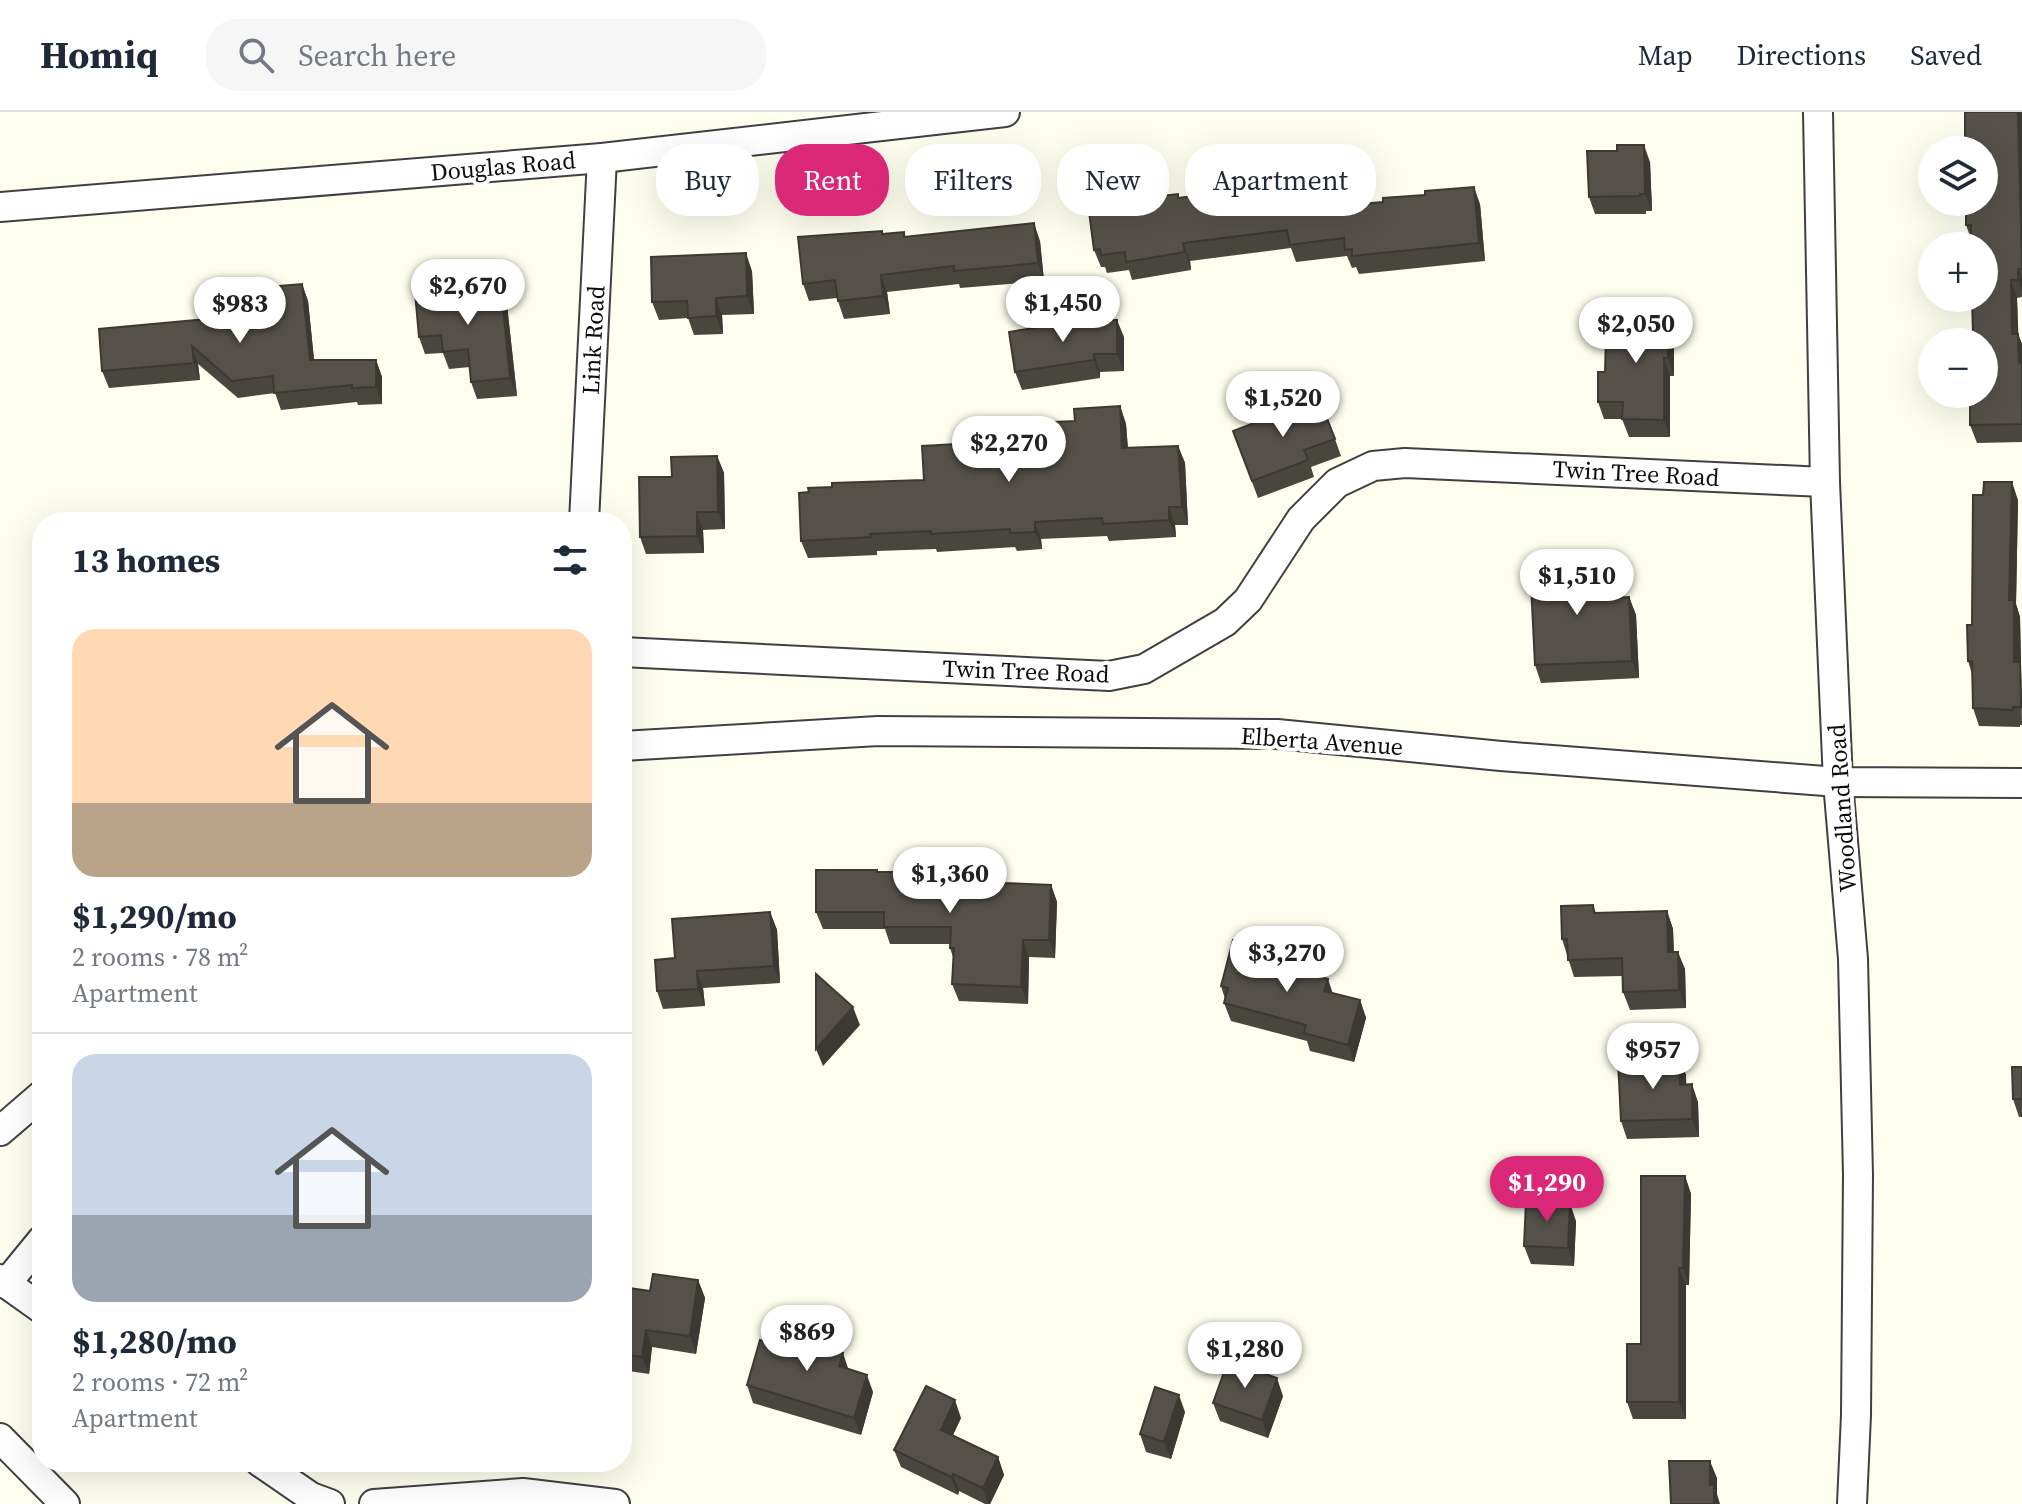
<!DOCTYPE html>
<meta charset="utf-8">
<style>
body{margin:0;font-family:"Source Serif 4",serif;background:#f6f6f7;color:#1f2937;height:100vh;display:flex;flex-direction:column;font-size:30px;white-space:nowrap}
*{box-sizing:border-box;margin:0}
p{font-size:26px;color:#747a83}
.icon{flex:none;width:44px;height:44px;fill:none;stroke:currentColor;stroke-width:2;stroke-linecap:round;stroke-linejoin:round}
.map{position:relative;flex:1;overflow:hidden}
.side{position:absolute;left:32px;top:400px;width:600px;height:960px;display:flex;flex-direction:column;background:#fff;border-radius:32px;box-shadow:0 8px 32px #0002}
.side>*{flex:none}
.banner{position:absolute;left:656px;top:32px;width:760px;height:72px;display:flex;gap:16px}
.fabs{position:absolute;left:1918px;top:24px;display:grid;gap:16px}
.fabs a{display:grid;place-items:center;width:80px;height:80px;border-radius:50%;background:#fff;box-shadow:0 8px 32px #0002;font-size:40px}
.price{position:absolute;translate:-50% -68px;padding:0 18px;border-radius:28px;background:#fff;color:#222;font-size:26px;line-height:52px;filter:drop-shadow(0 2px 4px #0008)}
.price::after{content:'';position:absolute;left:50%;top:48px;width:24px;height:18px;margin-left:-12px;background:inherit;clip-path:polygon(0 0,100% 0,50% 100%)}
.price.active{background:#db2777;color:#fff}
ul{padding:0;list-style:none}
li{display:grid;align-content:center;gap:16px;height:424px;padding:0 40px}
li+li{border-top:2px solid #e0e1e3}
li span{display:grid;place-items:center;height:248px;border-radius:24px;color:#555}
li>.icon{margin-inline-start:auto}
span .icon{width:144px;height:144px;fill:#fffc;stroke-width:1}
li b{font-size:34px}
h2{display:flex;justify-content:space-between;align-items:center;height:96px;padding:0 40px;font-size:34px}
.chip{padding:0 28px;border-radius:32px;background:#fff;box-shadow:0 8px 32px #0002;font-size:28px;line-height:72px}
.chip.active{background:#db2777;color:#fff}
header{display:flex;align-items:center;gap:48px;box-sizing:border-box;height:112px;padding:0 40px;background:#fff;border-bottom:2px solid #e0e1e3}
header strong{font-size:38px}
nav{display:flex;gap:44px;margin-inline-start:auto;font-size:28px}
.search{width:560px;height:72px;background:#f6f6f7;display:flex;align-items:center;gap:20px;box-sizing:border-box;padding:0 28px;border-radius:32px;color:#747a83;font-size:30px}
.map>svg:first-child{display:block}
</style>
<header>
<strong>Homiq</strong>
<div class="search"><svg class="icon" aria-label="search" viewBox="0 0 24 24"><circle cx="10" cy="10" r="6"/><path d="M15 15l6 6"/></svg>Search here</div>
<nav><a>Map</a><a>Directions</a><a>Saved</a></nav>
</header>
<div class="map">
<svg width="2022" height="1392" viewBox="0 0 2022 1392">
<rect width="100%" height="100%" fill="#fefeee"/>
<g fill="none" stroke-linecap="round" stroke-linejoin="round">
<defs>
<g id="minor">
<path d="M1818,0l7,370 13,300 15,177 5,216 -2,240 -4,89"/>
<path d="M0,95l602,-49 403,-46"/>
<path d="M584,410l18,-364"/>
<path d="M622,540l487,24 35,-7 81,-47 23,-22 53,-81 36,-36 36,-17 32,-3 420,19"/>
<path d="M622,634l256,-15 399,3 224,22 337,26 184,1"/>
<path d="M0,1019l42,-36"/>
<path d="M0,1167l42,30"/>
<path d="M6,1172l36,-44"/>
<path d="M0,1326l65,66"/>
<path d="M260,1350l51,35 19,7"/>
<path d="M374,1392l149,-11 92,11"/>
</g>
</defs>
<use href="#minor" stroke="#404040" stroke-width="32"/>
<use href="#minor" stroke="#fff" stroke-width="28"/>
</g>
<g fill="#494640">
<path d="M2022,0v185l-5,1 1,36 4,10v98l-45,1 -7,-18 14,-31 -11,-60 -2,-95 -5,-14z"/>
<path d="M1617,39l33,11 2,49h-6v3h-51l-6,-17z"/>
<path d="M1310,80l6,16 164,-4 5,57 -126,13 -3,-7 -4,1 -5,-12 -51,6 -5,-14 -101,13 1,9 -59,10 -3,-10 -22,3 -2,-6h-4l-7,-17 84,-56 1,4z"/>
<path d="M882,119l1,3 21,-2 2,5 134,4 4,40 -84,7 -1,-4 -72,8 3,22 -46,5 -7,-21 -28,3 -6,-17z"/>
<path d="M752,159l2,43 -32,1 1,19 -29,1 -6,-17 -29,2 -7,-18z"/>
<path d="M302,172l6,17 6,59h62l6,17v27l-24,1 -1,-3 -76,8 -6,-17 -37,5 -40,-34 2,16 -91,8 -7,-17 116,-53 4,-6 47,-14z"/>
<path d="M468,179l39,14 10,91 -40,3 -6,-17 -1,-15 -21,2 -6,-16 -18,1 -6,-17z"/>
<path d="M1657,198l6,16h5l6,17v33h-4v61h-41l-7,-18h-18l-6,-17 16,-67z"/>
<path d="M1124,225v34l-24,1v6l-78,12 -7,-18z"/>
<path d="M1120,294l6,18 2,24 50,-2 7,17 3,62h-13l1,12 -67,4 -2,-5 -66,3 1,10 -25,2 -2,-4 -78,5 -1,-3 -59,2v4l-69,3 -7,-17 123,-61 69,-38 82,-21z"/>
<path d="M1233,319l102,8 6,17 -30,11 3,10 -56,21z"/>
<path d="M717,344l7,17 1,56 -22,1 1,23 -58,1 -6,-17 32,-60z"/>
<path d="M2018,388l-2,104 4,13 2,108h-2v2l-41,-1 -6,-18 -1,-34 -4,-13 4,-36z"/>
<path d="M1593,449l6,17 1,21 29,-2 7,18 3,63 -98,5 -6,-18z"/>
<path d="M877,760l127,11 47,2 6,17 -2,56 -26,-1 -1,47 -69,-3 -7,-17 1,-27 -3,-9v-4h-60l-5,-15h-62l-7,-17z"/>
<path d="M1593,793l3,8 71,-2 6,18 1,23 11,17 1,39 -56,2 -7,-18v-16l-49,1 -12,-38z"/>
<path d="M770,800l7,18 3,53 -77,5 2,18 -42,3 -6,-18 18,-33z"/>
<path d="M1272,847l34,9 3,6 24,19 27,7 6,18 -12,44 -44,-11 -3,-10 -76,-20 -7,-18 1,-4 -4,-13z"/>
<path d="M1679,946l7,17v10l12,17 1,35 -72,2 -6,-18z"/>
<path d="M2022,955v50h-3l-6,-18z"/>
<path d="M1685,1064l6,18 -2,91h-3v134h-53l-6,-17z"/>
<path d="M1576,1109l-2,45 -43,-2 -7,-18z"/>
<path d="M698,1168l7,18 -9,56 -44,-7 -3,27 -27,-4v-83l28,4z"/>
<path d="M787,1236h38l48,44 -12,43 -108,-32 -6,-18z"/>
<path d="M1283,1284l-15,42 -48,-17 -7,-18z"/>
<path d="M1185,1300l-14,47 -25,-7 -6,-18z"/>
<path d="M961,1306l-8,17 45,22 6,18 -14,29h-5l-26,-13 -1,4 -57,-28 -7,-17z"/>
</g>
<g fill="#3c3934">
<path d="M2018,0h4v121z"/>
<path d="M1644,33l6,17 2,49 -7,-17z"/>
<path d="M1474,75l6,17 5,57 -6,-18z"/>
<path d="M1310,80l6,17 -4,-1z"/>
<path d="M1034,111l6,18 4,40 -6,-18z"/>
<path d="M1183,131l7,18 1,9 -6,-18z"/>
<path d="M746,141l6,18 2,43 -7,-18z"/>
<path d="M2018,157l4,11v11l-4,-11z"/>
<path d="M881,163l6,17 3,22 -7,-18z"/>
<path d="M2011,168l6,18 2,53 -7,-17z"/>
<path d="M302,172l6,17 8,77 -6,-18z"/>
<path d="M501,175l6,18 10,91 -7,-18z"/>
<path d="M716,186l6,17 1,19 -7,-18z"/>
<path d="M1657,198l6,17 -6,-1z"/>
<path d="M1117,208l7,17v34l-7,-17z"/>
<path d="M1668,214l6,17v33l-6,-18z"/>
<path d="M2018,222l4,10v28l-3,-9z"/>
<path d="M192,234l6,18 2,16 -6,-17z"/>
<path d="M1094,242l6,18v6l-6,-18z"/>
<path d="M1664,246l6,18v61l-6,-17z"/>
<path d="M376,248l6,17v27l-6,-17z"/>
<path d="M1120,294l6,18 3,42 -7,-18z"/>
<path d="M1178,334l7,17 3,62 -6,-18z"/>
<path d="M717,344l7,17 1,56 -7,-17z"/>
<path d="M2012,370l6,18 -2,104 4,13 2,94 -8,-49 -5,-62z"/>
<path d="M1169,395l6,18 1,12 -7,-17z"/>
<path d="M697,400l6,18 1,23 -7,-17z"/>
<path d="M1035,410l6,17 1,10 -7,-17z"/>
<path d="M1593,449l6,17 2,39 -6,-18z"/>
<path d="M1629,485l7,18 3,63 -7,-17z"/>
<path d="M1051,773l6,17 -2,56 -6,-18z"/>
<path d="M1667,799l6,18 1,41 -6,-18z"/>
<path d="M770,800l7,18 3,53 -6,-17z"/>
<path d="M1023,828l6,17 -1,47 -7,-17z"/>
<path d="M1678,840l7,17 1,39 -7,-18z"/>
<path d="M697,859l6,17 2,18 -7,-17z"/>
<path d="M1328,867l6,18 -10,-6z"/>
<path d="M1360,888l6,18 -12,44 -6,-17z"/>
<path d="M853,895l7,18 -37,41 -7,-17z"/>
<path d="M1679,946l7,17 1,27 -7,-17z"/>
<path d="M1692,972l6,18 1,35 -7,-18z"/>
<path d="M1685,1064l6,18 -2,91 -6,-17z"/>
<path d="M1570,1091l6,18 -2,45 -6,-18z"/>
<path d="M1679,1156l7,17v134l-7,-17z"/>
<path d="M698,1168l7,18 -9,56 -6,-18z"/>
<path d="M646,1218l6,17 -3,27 -7,-17z"/>
<path d="M819,1219l6,17 -10,-3z"/>
<path d="M843,1241l6,18 -10,-5z"/>
<path d="M867,1263l6,17 -12,43 -7,-17z"/>
<path d="M1277,1266l6,18 -15,42 -6,-18z"/>
<path d="M1179,1283l6,17 -14,47 -7,-17z"/>
<path d="M955,1288l6,18 -14,29 -6,-17z"/>
<path d="M998,1345l6,18 -14,29h-2l-5,-16z"/>
<path d="M1710,1349l7,17v16l3,10h-6l-4,-19z"/>
<path d="M953,1362l6,17 -1,4 -7,-18z"/>
</g>
<g fill="#55514a" stroke="#3c3934" stroke-width="2">
<path d="M1965,0h53l4,157h-4v11h-7l1,54h6l1,29h3v61l-52,1v-31h14v-52h-13v-8h2l-1,-36h12v-52h-13v-21h-5v-23h18v-52h-19z"/>
<path d="M1617,33h27l1,49h-5v2l-51,1 -2,-46h30z"/>
<path d="M1296,71l14,9 2,16 71,-6v-4l42,-3v-4l49,-4 5,56 -127,13v-7l-7,1 -1,-12 -54,7 -3,-15 -104,13 2,9 -59,10 -1,-10 -24,3 -1,-6 -6,1 -6,-46 90,-10v4z"/>
<path d="M1034,111l4,40 -84,8v-5l-73,9 2,21 -45,5 -3,-21 -32,4 -5,-47 84,-6v3l22,-2v5z"/>
<path d="M746,141l1,43 -31,2v18l-28,2 -1,-17 -35,1 -1,-45z"/>
<path d="M302,172l8,76h66v27l-24,1v-3l-78,8 -1,-17 -41,5 -40,-35 2,17 -92,8 -3,-42 119,-11 -1,-6h5v-9l47,-5 -1,-11z"/>
<path d="M467,175v4l34,-4 9,91 -39,4 -3,-33 -25,3 -2,-17 -22,2 -4,-45z"/>
<path d="M1614,198h43v16h11v32h-4v62l-42,-1 1,-17h-25v-30h7l1,-37h8z"/>
<path d="M1082,208h35v34h-23v6l-79,12 -6,-40z"/>
<path d="M1319,286l16,41 -31,11 4,10 -56,21 -19,-50z"/>
<path d="M1120,294l2,42 56,-2 4,61h-13v13l-66,4 -1,-6 -67,4v10l-25,1v-4l-79,5v-3l-61,3 1,3 -70,4 -2,-48 10,-1 -1,-4 24,-1v-4l92,-3 -2,-34 71,-4 -1,-17 83,-4 -1,-12z"/>
<path d="M717,344l1,56h-21v24l-57,1 -1,-60h33l-1,-20z"/>
<path d="M1984,370h28l-3,118h5v62h6l1,45h-8v3l-40,-2 -1,-47h-4l-1,-36h5l1,-130h10z"/>
<path d="M1593,449l2,38 34,-2 3,64 -97,4 -5,-101z"/>
<path d="M816,758h61v2h32v4l94,3v4l48,2 -2,55h-26l-2,47 -69,-3 2,-36h-4l1,-21h-67v-15h-68z"/>
<path d="M1593,793l1,8 73,-2 1,41h10l1,38 -56,2 -1,-34 -54,2 -1,-21h-5l-1,-33z"/>
<path d="M770,800l4,54 -77,5 1,18 -41,2 -2,-31 20,-2 -3,-39z"/>
<path d="M1233,828l35,10 -2,8 40,10 -1,5 23,6 -4,12 36,9 -12,45 -44,-12 2,-8 -82,-22 4,-15 -7,-2z"/>
<path d="M816,862l37,33 -37,42z"/>
<path d="M1679,946l1,27 12,-1v35l-71,2 -3,-61z"/>
<path d="M2012,955h10v32h-9z"/>
<path d="M1641,1064h44l-2,92h-4v134h-52v-58h14z"/>
<path d="M1526,1089l44,2 -2,45 -44,-2z"/>
<path d="M653,1162l45,6 -8,56 -44,-6 -4,27 -20,-3v-67l28,4z"/>
<path d="M795,1211l24,8 -4,14 28,8 -4,13 28,9 -13,43 -107,-33 13,-45 27,8z"/>
<path d="M1228,1249l49,17 -15,42 -49,-17z"/>
<path d="M926,1274l29,14 -14,30 57,27 -15,31 -30,-14 -2,3 -57,-27z"/>
<path d="M1155,1275l24,8 -15,47 -24,-8z"/>
<path d="M1669,1349h41v24h4v19h-43z"/>
</g>
<g text-anchor="middle" dominant-baseline="central" stroke-width="8" stroke-linejoin="round" paint-order="stroke">
<g font-size="24" fill="#0d0d0d" stroke="#fff">
<text transform="translate(503 54) rotate(-5)">Douglas Road</text>
<text transform="translate(593 228) rotate(-87)">Link Road</text>
<text transform="translate(1636 361) rotate(3)">Twin Tree Road</text>
<text transform="translate(1026 559) rotate(2)">Twin Tree Road</text>
<text transform="translate(1322 629) rotate(4)">Elberta Avenue</text>
<text transform="translate(1842 696) rotate(-94)">Woodland Road</text>
</g>
</g>
</svg>
<div class="fabs">
<a><svg class="icon" aria-label="layers" viewBox="0 0 24 24"><path d="M12 4l9 5-9 5-9-5zM3 14l9 5 9-5"/></svg></a>
<a>+</a>
<a>−</a>
</div>
<b class="price" style="left:468px;top:215px">$2,670</b>
<b class="price" style="left:1063px;top:232px">$1,450</b>
<b class="price" style="left:240px;top:233px">$983</b>
<b class="price" style="left:1636px;top:253px">$2,050</b>
<b class="price" style="left:1283px;top:327px">$1,520</b>
<b class="price" style="left:1009px;top:372px">$2,270</b>
<b class="price" style="left:1577px;top:505px">$1,510</b>
<b class="price" style="left:950px;top:803px">$1,360</b>
<b class="price" style="left:1287px;top:882px">$3,270</b>
<b class="price" style="left:1653px;top:979px">$957</b>
<b class="price active" style="left:1547px;top:1112px">$1,290</b>
<b class="price" style="left:807px;top:1261px">$869</b>
<b class="price" style="left:1245px;top:1278px">$1,280</b>
<div class="banner">
<a class="chip">Buy</a>
<a class="chip active">Rent</a>
<a class="chip">Filters</a>
<a class="chip">New</a>
<a class="chip">Apartment</a>
</div>
<section class="side">
<h2>13 homes<svg class="icon" aria-label="filters" viewBox="0 0 24 24"><path d="M4 7h16M4 17h16"/><circle cx="9" cy="7" r="2"/><circle cx="15" cy="17" r="2"/></svg></h2>
<ul>
<li><span style="background:linear-gradient(#ffd9b3 70%,#b9a48a 0)"><svg class="icon" aria-label="home" viewBox="0 0 24 24"><path d="M3 11l9-7 9 7M6 9v11h12V9"/></svg></span><div><b>$1,290/mo</b><p>2 rooms · 78 m²</p><p>Apartment</p></div></li>
<li><span style="background:linear-gradient(#c9d6e8 65%,#9aa5b1 0)"><svg class="icon" aria-label="home" viewBox="0 0 24 24"><path d="M3 11l9-7 9 7M6 9v11h12V9"/></svg></span><div><b>$1,280/mo</b><p>2 rooms · 72 m²</p><p>Apartment</p></div></li>
</ul>
</section>
</div>
